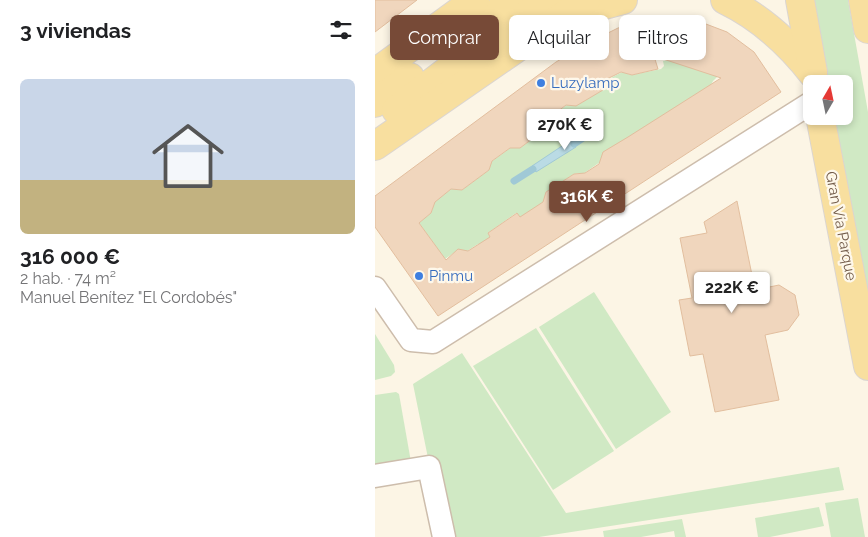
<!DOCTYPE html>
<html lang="es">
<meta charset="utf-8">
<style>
body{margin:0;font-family:Raleway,sans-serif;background:#f6f6f6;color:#202124;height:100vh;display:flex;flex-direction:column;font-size:19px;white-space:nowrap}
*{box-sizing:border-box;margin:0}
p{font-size:16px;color:#757577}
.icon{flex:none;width:28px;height:28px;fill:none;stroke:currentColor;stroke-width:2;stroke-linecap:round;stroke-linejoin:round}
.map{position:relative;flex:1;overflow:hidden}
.panel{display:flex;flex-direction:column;background:#fff;width:375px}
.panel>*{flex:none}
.banner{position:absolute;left:15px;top:15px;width:402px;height:45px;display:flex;gap:10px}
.needle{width:32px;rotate:9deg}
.controls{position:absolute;left:428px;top:75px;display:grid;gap:10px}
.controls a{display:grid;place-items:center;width:50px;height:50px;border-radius:8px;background:#fff;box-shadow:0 2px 8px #0003;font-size:25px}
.price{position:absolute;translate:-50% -42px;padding:0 11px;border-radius:5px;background:#fff;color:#222;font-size:16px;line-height:32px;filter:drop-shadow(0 1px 2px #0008)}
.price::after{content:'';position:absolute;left:50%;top:30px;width:15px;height:11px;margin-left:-8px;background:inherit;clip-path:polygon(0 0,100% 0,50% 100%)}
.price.active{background:#774a37;color:#fff}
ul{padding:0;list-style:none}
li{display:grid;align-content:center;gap:10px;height:265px;padding:0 20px}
li span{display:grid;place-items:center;height:155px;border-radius:8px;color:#555}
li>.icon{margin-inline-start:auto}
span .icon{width:90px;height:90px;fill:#fffc;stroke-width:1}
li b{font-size:21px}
h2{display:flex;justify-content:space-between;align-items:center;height:60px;padding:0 20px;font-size:21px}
.tag{padding:0 18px;border-radius:8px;background:#fff;box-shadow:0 2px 8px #0003;font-size:18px;line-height:45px}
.tag.active{background:#774a37;color:#fff}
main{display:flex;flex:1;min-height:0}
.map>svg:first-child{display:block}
</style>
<main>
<section class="panel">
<h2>3 viviendas<svg class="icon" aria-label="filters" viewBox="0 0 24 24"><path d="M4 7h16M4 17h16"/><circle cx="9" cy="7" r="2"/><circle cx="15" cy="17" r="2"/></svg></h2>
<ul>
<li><span style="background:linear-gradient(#c9d6e8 65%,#c2b280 0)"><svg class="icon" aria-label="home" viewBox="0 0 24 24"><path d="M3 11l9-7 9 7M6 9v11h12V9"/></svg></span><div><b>316 000 €</b><p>2 hab. · 74 m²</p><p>Manuel Benítez &quot;El Cordobés&quot;</p></div></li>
</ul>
</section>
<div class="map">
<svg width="493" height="537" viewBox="0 0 493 537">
<rect width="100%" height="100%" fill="#fcf5e5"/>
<g fill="#d0e9c4">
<path d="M438,0h35l20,112v183l-35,-179h11v-32h-17z"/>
<path d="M302,59l42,16 -6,6 -2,4 -131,91 -1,-3 -5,1 -28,18 1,7 -25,20 -6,-6 -28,20 3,6 -11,7 -2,-2 -14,9 -6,-3 -13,9 -26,-36 12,-10 2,-5 -3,-3 24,-18 3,3h5l27,-20 1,-4 -2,-2 25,-18 7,2 28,-21 1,-4 -2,-3c25,-20 51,-37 80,-50l1,4 4,1 29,-6 3,-3 -1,-5z"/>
<path d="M219,292l77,120 -55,37 -77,-122z"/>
<path d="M161,328l78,123 -61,39 -80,-124z"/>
<path d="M0,334l19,31 1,7 -4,4 -16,4z"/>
<path d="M87,353l104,160 273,-46 5,23 -305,47h-95l-31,-153z"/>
<path d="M21,392l3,2 12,68 -36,15v-82z"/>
<path d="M483,498l7,39h-34l-6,-34z"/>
<path d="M444,507l5,19 -54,11h-12l-3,-19z"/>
<path d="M307,519l4,18h-11l-1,-6 -33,6h-37l-1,-6z"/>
</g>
<path fill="#badbe5" stroke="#a0c9d6" d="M196,140l5,7 -40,25 -4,-6z"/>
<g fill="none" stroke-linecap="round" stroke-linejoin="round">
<g stroke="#a0c9d6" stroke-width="7">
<path d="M199,144l18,-12"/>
<path d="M139,181l19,-12"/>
</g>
</g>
<g fill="#f0d6bd" stroke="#e2be9e" fill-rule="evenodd">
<path d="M0,0h42l-42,32z"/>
<path d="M303,18l20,3 29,11 27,20 27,40 -343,224 -63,-89v-31l181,-134 34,-20 28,-14 29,-7zM279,56l67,22 -93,59 -25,15 -4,12 -14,9 -11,1 -28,18 -3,10 -23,15 -3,-4 -29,20 2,4 -22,14 -10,-2 -12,11 -27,-37 12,-10 4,-11 16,-13 11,1 27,-20 3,-9 18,-13h10l28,-21 4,-11 14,-11 10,1 27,-16 4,-11 14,-7 11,3 26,-6z"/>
<path d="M362,201l18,89 24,-5 16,10 4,20 -11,15 -23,5 14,65 -64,12 -12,-58 -13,2 -11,-56 13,-2 -12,-60 27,-5 -3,-11z"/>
</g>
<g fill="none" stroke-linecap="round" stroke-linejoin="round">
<defs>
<g id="street">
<path d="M0,288l36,52 22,2 378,-239"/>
<path d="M0,476l54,-9 15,70"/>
</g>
<g id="primary">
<path d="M350,0c35,17 64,43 88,74"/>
<path d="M425,0l13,72"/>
<path d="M488,0l5,29"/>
<path d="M192,15l56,-15"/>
<path d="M93,33l46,-33"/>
<path d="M0,73l100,-73"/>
<path d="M0,103l35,-26"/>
<path d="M21,110l59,-45 93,-65"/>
<path d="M445,116l48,250"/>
<path d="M0,146l211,-146"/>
</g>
</defs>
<use href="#street" stroke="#cdbdac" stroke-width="25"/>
<use href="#primary" stroke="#dbd5d0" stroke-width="30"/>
<use href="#street" stroke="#fff" stroke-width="22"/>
<use href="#primary" stroke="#f8df9f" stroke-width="28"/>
</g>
<g fill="#3f7fe0" stroke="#fef8eb" stroke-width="2">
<circle cx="166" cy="83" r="5"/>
<circle cx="44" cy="276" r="5"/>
</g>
<g text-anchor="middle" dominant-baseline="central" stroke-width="4.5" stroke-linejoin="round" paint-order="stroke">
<g font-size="15" fill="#366cbe" stroke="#fef8eb" text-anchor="start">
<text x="176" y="83">Luzylamp</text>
<text x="54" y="276">Pinmu</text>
</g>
<g font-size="15" fill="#745d4b" stroke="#fef8eb">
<text transform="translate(466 226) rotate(79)">Gran Vía Parque</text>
</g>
</g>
</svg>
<div class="controls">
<a><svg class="needle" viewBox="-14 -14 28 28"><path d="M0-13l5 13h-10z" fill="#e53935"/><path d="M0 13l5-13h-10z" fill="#757577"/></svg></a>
</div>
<b class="price" style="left:190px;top:151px">270K €</b>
<b class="price active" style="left:212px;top:223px">316K €</b>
<b class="price" style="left:357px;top:314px">222K €</b>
<div class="banner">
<a class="tag active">Comprar</a>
<a class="tag">Alquilar</a>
<a class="tag">Filtros</a>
</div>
</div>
</main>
